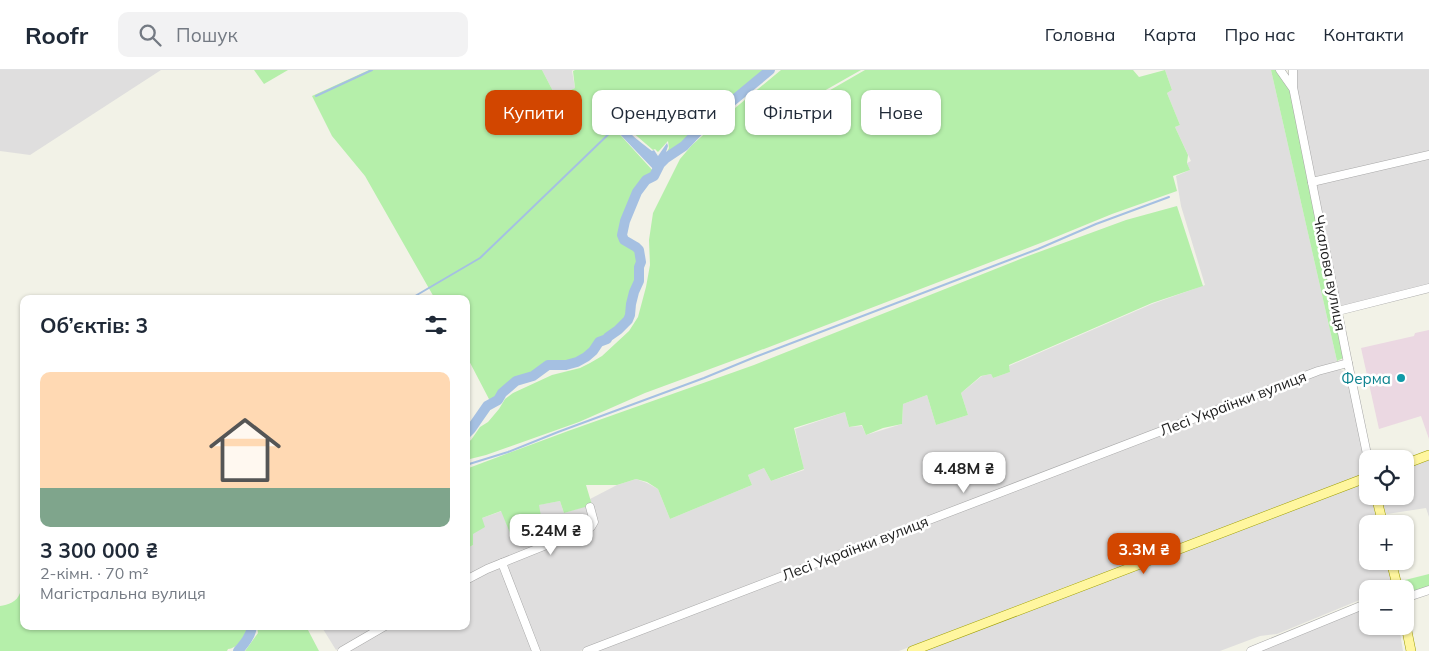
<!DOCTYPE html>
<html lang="uk">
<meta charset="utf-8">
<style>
body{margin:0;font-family:Mulish,sans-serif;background:#f2f2f3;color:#1f2937;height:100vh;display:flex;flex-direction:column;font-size:19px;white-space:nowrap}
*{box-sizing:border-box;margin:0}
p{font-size:16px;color:#747a83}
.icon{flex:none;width:28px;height:28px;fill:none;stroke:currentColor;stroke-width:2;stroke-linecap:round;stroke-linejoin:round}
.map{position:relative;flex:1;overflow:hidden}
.panel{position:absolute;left:20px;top:225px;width:450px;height:335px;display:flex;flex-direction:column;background:#fff;border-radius:10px;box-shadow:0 1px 4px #0004}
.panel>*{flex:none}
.banner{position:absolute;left:485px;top:20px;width:475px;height:45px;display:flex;gap:10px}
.tools{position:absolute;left:1359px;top:380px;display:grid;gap:10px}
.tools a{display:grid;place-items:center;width:55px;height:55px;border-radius:10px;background:#fff;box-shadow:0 1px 4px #0004;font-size:25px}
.price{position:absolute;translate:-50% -42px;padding:0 11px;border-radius:10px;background:#fff;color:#222;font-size:16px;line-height:32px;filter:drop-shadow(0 1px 2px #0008)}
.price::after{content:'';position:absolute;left:50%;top:30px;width:15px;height:11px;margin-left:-8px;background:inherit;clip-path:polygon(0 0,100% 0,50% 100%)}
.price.active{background:#d24600;color:#fff}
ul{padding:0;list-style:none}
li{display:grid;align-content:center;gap:10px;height:265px;padding:0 20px}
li+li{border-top:1px solid #e0e1e3}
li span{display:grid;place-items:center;height:155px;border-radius:10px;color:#555}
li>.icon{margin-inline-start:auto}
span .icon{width:90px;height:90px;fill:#fffc;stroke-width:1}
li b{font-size:21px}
h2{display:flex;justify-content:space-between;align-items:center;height:60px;padding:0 20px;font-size:21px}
.tag{padding:0 18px;border-radius:10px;background:#fff;box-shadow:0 1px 4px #0004;font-size:18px;line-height:45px}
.tag.active{background:#d24600;color:#fff}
header{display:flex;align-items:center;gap:30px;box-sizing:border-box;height:70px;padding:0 25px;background:#fff;border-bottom:1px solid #e0e1e3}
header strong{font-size:24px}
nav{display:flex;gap:28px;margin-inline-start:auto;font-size:18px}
.search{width:350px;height:45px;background:#f2f2f3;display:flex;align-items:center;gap:12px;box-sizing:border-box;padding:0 18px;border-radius:10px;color:#747a83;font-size:19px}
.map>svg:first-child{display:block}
</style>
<header>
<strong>Roofr</strong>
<div class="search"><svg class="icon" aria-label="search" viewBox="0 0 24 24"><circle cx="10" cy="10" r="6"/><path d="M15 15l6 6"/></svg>Пошук</div>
<nav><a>Головна</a><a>Карта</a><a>Про нас</a><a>Контакти</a></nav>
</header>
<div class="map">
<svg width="1429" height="581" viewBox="0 0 1429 581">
<rect width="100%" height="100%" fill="#f2f2e7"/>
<g fill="#dfdede">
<path d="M0,0h161l-131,85 -30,-4z"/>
<path d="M542,0h31l-1,1 3,17 -19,9z"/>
<path d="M1165,0h106l66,291 -757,290h-42l-33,-86 90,-37 1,-7 -6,-22 27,-14 19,-6 11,4 11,6 12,30 82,-34 -4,-10 16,-7 7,13 33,-11 -9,-41 50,-17 4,15 13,-1 4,9 36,-11 1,-20 24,-9 9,30 32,-10 -7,-22 21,-17 9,-2 2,4 17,-6 -1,-6 143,-62 53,-19 -24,-79 -5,-30 14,-6 -3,-7 4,-2 -16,-34 5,-2 -13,-32 5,-3z"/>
<path d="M1296,0h133v82l-116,25 -16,-77z"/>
<path d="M1429,89v126l-87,21 -3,-3 -24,-115 2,-6z"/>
<path d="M1333,298l14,4 3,9 16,85 -1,5 -7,5 -143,57 -142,51 -174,67h-304z"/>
<path d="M1429,389v58l-3,-9 -39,6 -4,-4 -3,-14h25v-29z"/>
<path d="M1360,414l7,4 1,8h3l7,28h-10v37h19l5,22 -9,6h-15l-1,8 -90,37 -17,2 -40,15h-297z"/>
<path d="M560,431l4,12 22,-7 4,14 -3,7 -106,41 -15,8v-27l7,-4v-11l9,-16 20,-7 8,22 28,-28z"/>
<path d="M501,496l32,85h-187l43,-25h77v-44z"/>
<path d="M1367,535l1,21h31l4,25h-148z"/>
<path d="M328,556h49l-41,24 -13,-21z"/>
</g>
<path fill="#ebd8e2" d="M1429,260v109l-8,-23 -42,13 -18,-81 53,-12 1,-3z"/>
<g fill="#b5efaa">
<path d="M254,0h34l-24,14z"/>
<path d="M369,0h173l14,27 19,-9 -2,-17 2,-1h190l-43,34 -48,46 -8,4 3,-6 -1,-7 -10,11 -3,-3 -2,1 -29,-25 -1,-3 4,-10 -2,-2 -12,17 41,45 -1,2c-3,2 -7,3 -10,6 -11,11 -28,47 -21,62l15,9 2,9 -3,21 -10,38 -2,3 -27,19 -6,9 -12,9 -13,3 -16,-1 -19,12 -14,5 -27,23 -24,-46v-56h-31l-70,-123 -33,-40 -20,-40z"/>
<path d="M781,0h80l-37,21 -30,27 31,-25 40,-23h268l6,7 26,-7 7,20 -5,3 13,32 -5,2 13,28 -1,8 3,7 -17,6 4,15 -65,23 -61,25 -303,116 -103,38 -66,29 -93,33 -20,5v-17l5,-3 9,-13 8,-5 11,-13 6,-10 8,-6 39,-18 28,-7 10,-5 12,-7 27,-25 9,-14 8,-30 4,-22 -1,-25 4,-27 27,-54 12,-14 19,-17z"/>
<path d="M1271,0h7l12,17 54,268 -1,3 -6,3z"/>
<path d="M1177,136l26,80 -51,17 -143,62 1,7 -17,6 -2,-4 -10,2 -20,17 7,22 -32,10 -9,-30 -24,9 -1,20 -19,4 -17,7 -4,-10 -13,2 -4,-15 -51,16 10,41 -33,12 -7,-13 -16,7 4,10 -82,34 -12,-30 -11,-7 -11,-3 -19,6h-31l6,20 -28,8 -4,-12 -21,4 3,17 -32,11 -9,-22 -19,7 3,9 -12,7v11l-7,4v-80l102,-38 186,-66 274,-109 98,-36z"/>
<path d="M1429,504v14l-22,5 -3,-9 1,-4z"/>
<path d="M24,507v49l224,1c-4,9 -9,21 -20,22l-1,2h-227v-45c8,-1 17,-4 20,-13 2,-4 2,-10 4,-16z"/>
<path d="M257,556h57l-6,4 11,21h-74l13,-18z"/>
</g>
<path fill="#a5c0e2" d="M625,40c0,5 -3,8 -3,12 1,8 24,24 30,29l2,-1 4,6 9,-13 1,3 -3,9 3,-1 2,4 -8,6 -5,9 -43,-45z"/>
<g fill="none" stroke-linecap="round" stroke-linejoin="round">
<g stroke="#a5c0e2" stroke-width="2">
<path d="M316,26l56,-26"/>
<path d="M410,229l70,-41 136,-131"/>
<path d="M466,395l42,-13 50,-20 146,-54 51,-21 283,-108 58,-25 73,-27"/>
</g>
<g stroke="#a5c0e2" stroke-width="10">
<path d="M466,364l5,-5 16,-23 11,-6 4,-7 14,-12 17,-5 15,-11h18l11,-3 9,-5 7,-6 6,-9 8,-3 1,-2 10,-7 10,-10 2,-5 1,-11 3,-12 5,-11v-14l2,-5 -2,-12 -3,-3 -12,-7 -2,-5 3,-14 12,-29 9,-12 8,-4 6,-12 6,-6 18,-12 21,-22 17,-11 8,-10 40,-33"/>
<path d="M238,581c6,-7 13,-15 14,-25"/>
</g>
<defs>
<g id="minor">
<path d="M1280,0l12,17"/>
<path d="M1293,0v17l55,276 20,96"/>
<path d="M1312,112l117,-27"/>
<path d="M1338,241l91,-23"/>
<path d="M502,493l34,88"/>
<path d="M466,510l21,-11 104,-42 3,-5 -4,-15"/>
<path d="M1405,528l24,-8"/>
<path d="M342,581l43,-25"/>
<path d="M587,581l731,-280 30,-8"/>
<path d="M1251,581l117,-48"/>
</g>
<g id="major">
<path d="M1405,394l24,-9"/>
<path d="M1376,426l7,28"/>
<path d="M1391,491l7,28"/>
<path d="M1405,551l6,30"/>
<path d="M912,581l456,-174"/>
</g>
</defs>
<use href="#minor" stroke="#a8a8a8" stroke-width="9"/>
<use href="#major" stroke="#9d9e00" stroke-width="10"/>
<use href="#minor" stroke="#fff" stroke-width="8"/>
<use href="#major" stroke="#fff69f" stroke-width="9"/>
</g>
<circle fill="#0f9aa8" stroke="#fff" stroke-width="2" cx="1401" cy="308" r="5"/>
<g text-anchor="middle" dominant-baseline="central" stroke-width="5" stroke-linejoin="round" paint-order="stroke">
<g font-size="15" fill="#212121" stroke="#fff">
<text transform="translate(1330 203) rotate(79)">Чкалова вулиця</text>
<text transform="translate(1233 333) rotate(-21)">Лесі Українки вулиця</text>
<text transform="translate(855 478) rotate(-21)">Лесі Українки вулиця</text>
</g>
<g font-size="15" fill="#0d838f" stroke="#fff" text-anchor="end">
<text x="1391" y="308">Ферма</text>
</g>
</g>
</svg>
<div class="tools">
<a><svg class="icon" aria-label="locate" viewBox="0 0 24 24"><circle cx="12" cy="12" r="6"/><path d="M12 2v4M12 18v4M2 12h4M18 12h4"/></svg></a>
<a>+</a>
<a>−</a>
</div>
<b class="price" style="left:964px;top:424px">4.48M ₴</b>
<b class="price" style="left:551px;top:486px">5.24M ₴</b>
<b class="price active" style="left:1144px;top:505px">3.3M ₴</b>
<div class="banner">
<a class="tag active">Купити</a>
<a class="tag">Орендувати</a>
<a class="tag">Фільтри</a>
<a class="tag">Нове</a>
</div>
<section class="panel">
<h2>Об’єктів: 3<svg class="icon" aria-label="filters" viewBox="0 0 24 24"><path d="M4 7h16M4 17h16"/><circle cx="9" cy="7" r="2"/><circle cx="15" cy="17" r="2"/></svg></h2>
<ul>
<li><span style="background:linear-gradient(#ffd9b3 75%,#7fa58c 0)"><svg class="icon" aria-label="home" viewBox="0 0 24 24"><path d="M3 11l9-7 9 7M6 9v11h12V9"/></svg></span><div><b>3 300 000 ₴</b><p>2-кімн. · 70 m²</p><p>Магістральна вулиця</p></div></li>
</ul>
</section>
</div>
